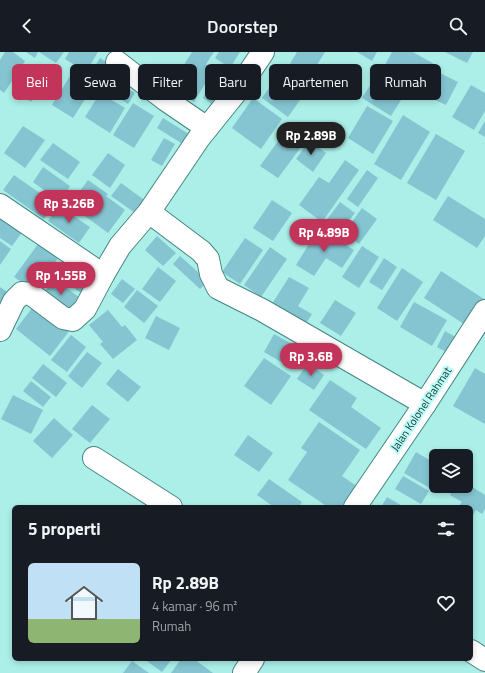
<!DOCTYPE html>
<html lang="id">
<meta charset="utf-8">
<style>
body{margin:0;font-family:"Titillium Web",sans-serif;background:#20242c;color:#f1f3f6;height:100vh;display:flex;flex-direction:column;font-size:15px;white-space:nowrap}
*{box-sizing:border-box;margin:0}
p{font-size:13px;color:#9ea1a6}
.icon{flex:none;width:22px;height:22px;fill:none;stroke:currentColor;stroke-width:2;stroke-linecap:round;stroke-linejoin:round}
.map{position:relative;flex:1;overflow:hidden}
.side{position:absolute;left:12px;top:453px;width:461px;height:156px;display:flex;flex-direction:column;background:#171b24;border-radius:6px;box-shadow:0 2px 6px #0003}
.side>*{flex:none}
.hud{position:absolute;left:12px;top:12px;width:461px;height:36px;display:flex;gap:8px}
.buttons{position:absolute;left:429px;top:397px;display:grid;gap:8px}
.buttons a{display:grid;place-items:center;width:44px;height:44px;border-radius:6px;background:#171b24;box-shadow:0 2px 6px #0003;font-size:20px}
.price{position:absolute;translate:-50% -34px;padding:0 9px;border-radius:14px;background:#c3345a;color:#fff;font-size:13px;line-height:26px;filter:drop-shadow(0 1px 2px #0008)}
.price::after{content:'';position:absolute;left:50%;top:24px;width:12px;height:9px;margin-left:-6px;background:inherit;clip-path:polygon(0 0,100% 0,50% 100%)}
.price.on{background:#222;color:#fff}
ul{padding:0;list-style:none}
li{display:flex;align-items:center;gap:12px;height:100px;padding:0 16px}
li span{display:grid;place-items:center;flex:none;width:112px;height:80px;border-radius:6px;color:#555}
li>.icon{margin-inline-start:auto}
span .icon{width:48px;height:48px;fill:#fffc;stroke-width:1}
li b{font-size:17px}
h2{display:flex;justify-content:space-between;align-items:center;height:48px;padding:0 16px;font-size:17px}
.tag{padding:0 14px;border-radius:6px;background:#171b24;box-shadow:0 2px 6px #0003;font-size:14px;line-height:36px}
.tag.on{background:#c3345a;color:#fff}
header{display:flex;justify-content:space-between;align-items:center;height:52px;padding:0 16px;background:#171b24;font-size:18px;font-weight:600}
.map>svg:first-child{display:block}
</style>
<header><svg class="icon" aria-label="back" viewBox="0 0 24 24"><path d="M15 5l-7 7 7 7"/></svg>Doorstep<svg class="icon" aria-label="search" viewBox="0 0 24 24"><circle cx="10" cy="10" r="6"/><path d="M15 15l6 6"/></svg></header>
<div class="map">
<svg width="485" height="621" viewBox="0 0 485 621">
<rect width="100%" height="100%" fill="#acefe9"/>
<g fill="#85c5d1">
<path d="M5,0h8l12,9 -21,32 -4,-3v-30z"/>
<path d="M26,0h12l-3,6z"/>
<path d="M39,0h25l-8,11z"/>
<path d="M69,0h29l-12,20 -21,-13z"/>
<path d="M192,0h22l-8,12 8,5 -20,33 -24,-15z"/>
<path d="M219,0h21l-10,16 -15,-10z"/>
<path d="M297,0h28l-17,27 -20,-12z"/>
<path d="M357,0h20l-5,9z"/>
<path d="M392,0h21l21,12 -19,33 -36,-21z"/>
<path d="M445,0h28l-6,11z"/>
<path d="M100,6l16,10 -11,19 -16,-11z"/>
<path d="M31,15l16,10 -16,25 -16,-11z"/>
<path d="M222,15l12,8 -19,31 -12,-8z"/>
<path d="M438,20l20,10 -12,23 -20,-9z"/>
<path d="M70,24l21,14 -18,28 -21,-13z"/>
<path d="M276,26l27,18 -15,21 -26,-19z"/>
<path d="M374,27l29,18 -12,19 -29,-18z"/>
<path d="M114,28l21,13 -7,11 -20,-13z"/>
<path d="M471,33l14,8v18l-11,19 -22,-13z"/>
<path d="M100,41l25,15 -15,25 -25,-16z"/>
<path d="M253,46l29,21 -21,30 -29,-21z"/>
<path d="M133,51l21,13 -20,32 -21,-13z"/>
<path d="M367,54l26,15 -20,33 -25,-16z"/>
<path d="M403,63l27,17 -29,48 -27,-16z"/>
<path d="M163,66l29,18 -6,10 -29,-18z"/>
<path d="M485,69v16l-7,-4z"/>
<path d="M23,74l22,14 -20,28 -21,-15z"/>
<path d="M289,74l18,13 -29,39 -18,-12z"/>
<path d="M436,82l29,17 -29,49 -29,-17z"/>
<path d="M164,86l11,6 -13,22 -11,-6z"/>
<path d="M309,89l17,12 -13,19 -17,-13z"/>
<path d="M53,91l27,19 -12,17 -28,-19z"/>
<path d="M108,101l17,12 -15,23 -18,-13z"/>
<path d="M345,108l14,10 -37,52 -23,-17 20,-28 10,6z"/>
<path d="M43,115l27,19 -10,16 -27,-20z"/>
<path d="M367,118l11,8 -20,29 -11,-8z"/>
<path d="M14,123l40,28 -10,16 -41,-29z"/>
<path d="M88,128l20,14 -2,2 19,14 -17,23 -38,-28z"/>
<path d="M121,131l26,19 -9,13 -27,-19z"/>
<path d="M448,144l37,23v17l-8,12 -44,-28z"/>
<path d="M272,148l20,13 -19,28 -20,-13z"/>
<path d="M340,150l15,11 -15,19 -15,-10z"/>
<path d="M59,154l31,21 -11,16 -31,-22z"/>
<path d="M362,156l15,11 -18,25 -15,-11z"/>
<path d="M0,157l26,18 -14,19 -12,-8z"/>
<path d="M319,176l35,22 -12,18 -16,-10 -12,18 -18,-11z"/>
<path d="M157,184l19,17 -13,13 -18,-16z"/>
<path d="M245,186l18,12 -23,34 -18,-12z"/>
<path d="M41,188l20,14 -26,37 -21,-14z"/>
<path d="M0,189l11,8 -11,16z"/>
<path d="M362,194l17,11 -20,31 -17,-11z"/>
<path d="M270,195l17,12 -26,38 -17,-12z"/>
<path d="M180,204l28,25 -8,8 -27,-25z"/>
<path d="M384,206l13,9 -15,23 -13,-8z"/>
<path d="M69,207l27,19 -12,17 -27,-19z"/>
<path d="M158,215l18,14 -16,21 -18,-13z"/>
<path d="M402,216l21,14 -26,39 -20,-13z"/>
<path d="M441,219l43,28 -17,27 -43,-28z"/>
<path d="M289,225l20,11 -11,18 14,8 -8,13 -34,-20z"/>
<path d="M54,227l25,18 -11,15 -25,-18z"/>
<path d="M122,227l13,10 -12,14 -12,-9z"/>
<path d="M0,235l12,8 -12,17z"/>
<path d="M137,238l21,16 -14,17 -20,-16z"/>
<path d="M335,248l21,13 -15,23 -21,-13z"/>
<path d="M414,250l33,18 -15,26 -32,-19z"/>
<path d="M36,251l34,27 -20,26 -34,-27z"/>
<path d="M108,258l14,17 3,-2 12,15 -24,19 -13,-15 3,-2 -14,-17z"/>
<path d="M156,264l24,12 -11,22 -24,-12z"/>
<path d="M445,279l14,8 -8,16 -14,-8z"/>
<path d="M274,282l18,10 -11,18 -17,-10z"/>
<path d="M71,283l15,12 -19,25 -16,-12z"/>
<path d="M87,300l15,11 -20,25 -14,-12z"/>
<path d="M264,306l27,18 -20,29 -27,-19z"/>
<path d="M308,311l16,12 -10,15 -17,-11z"/>
<path d="M43,312l24,19 -11,14 -24,-19z"/>
<path d="M475,316l10,6v50l-32,-18z"/>
<path d="M118,317l23,18 -13,15 -22,-18z"/>
<path d="M330,328l27,18 -6,9 30,21 -15,21 -57,-39z"/>
<path d="M31,329l20,16 -8,10 -20,-16z"/>
<path d="M13,343l30,15 -12,24 -30,-15z"/>
<path d="M92,353l18,14 -20,24 -18,-14z"/>
<path d="M54,366l19,17 -21,23 -19,-17z"/>
<path d="M319,370l41,28 -18,26 16,11 -14,20h-16l-40,-27 19,-28 -6,-4z"/>
<path d="M248,383l25,18 -14,19 -25,-17z"/>
<path d="M416,400l20,12v22l-3,4 -29,-17z"/>
<path d="M403,424l26,15 -8,13 -26,-15z"/>
<path d="M269,427l33,23 -3,5h-25l-17,-12z"/>
<path d="M466,431l19,12v14l-3,5 -6,-4 -5,9v-12h-13l4,-5 -12,-7 5,-9h11z"/>
<path d="M387,445l17,10h-23z"/>
<path d="M144,607h28l-10,13z"/>
<path d="M181,607h13l19,14h-42z"/>
<path d="M132,609l17,12h-26z"/>
</g>
<g fill="none" stroke-linecap="round" stroke-linejoin="round">
<defs>
<g id="minor">
<path d="M117,10l49,38 41,28"/>
<path d="M0,153l103,70"/>
<path d="M149,160l52,39 7,8 3,15 7,14 44,22 163,94"/>
<path d="M0,278l14,-29 8,-8 9,1 32,24 10,2 12,-11 18,-34 17,-29 29,-34 50,-74 37,-46 27,-40"/>
<path d="M94,406l77,49"/>
<path d="M355,455l70,-103 60,-93"/>
<path d="M471,599l14,9"/>
<path d="M244,621l9,-14"/>
</g>
</defs>
<use href="#minor" stroke="#468682" stroke-width="24"/>
<use href="#minor" stroke="#fff" stroke-width="22"/>
</g>
<g text-anchor="middle" dominant-baseline="central" stroke-width="4" stroke-linejoin="round" paint-order="stroke">
<g font-size="11" fill="#193432" stroke="#b9fcf7">
<text transform="translate(421 357) rotate(-56)">Jalan Kolonel Rahmat</text>
</g>
</g>
</svg>
<div class="buttons">
<a><svg class="icon" aria-label="layers" viewBox="0 0 24 24"><path d="M12 4l9 5-9 5-9-5zM3 14l9 5 9-5"/></svg></a>
</div>
<b class="price on" style="left:311px;top:104px">Rp 2.89B</b>
<b class="price" style="left:69px;top:172px">Rp 3.26B</b>
<b class="price" style="left:324px;top:201px">Rp 4.89B</b>
<b class="price" style="left:61px;top:244px">Rp 1.55B</b>
<b class="price" style="left:311px;top:325px">Rp 3.6B</b>
<div class="hud">
<a class="tag on">Beli</a>
<a class="tag">Sewa</a>
<a class="tag">Filter</a>
<a class="tag">Baru</a>
<a class="tag">Apartemen</a>
<a class="tag">Rumah</a>
</div>
<section class="side">
<h2>5 properti<svg class="icon" aria-label="filters" viewBox="0 0 24 24"><path d="M4 7h16M4 17h16"/><circle cx="9" cy="7" r="2"/><circle cx="15" cy="17" r="2"/></svg></h2>
<ul>
<li><span style="background:linear-gradient(#bfe0f5 70%,#8fb573 0)"><svg class="icon" aria-label="home" viewBox="0 0 24 24"><path d="M3 11l9-7 9 7M6 9v11h12V9"/></svg></span><div><b>Rp 2.89B</b><p>4 kamar · 96 m²</p><p>Rumah</p></div><svg class="icon" aria-label="heart" viewBox="0 0 24 24"><path d="M12 20l-8-8c-3-5 5-10 8-4 3-6 11-1 8 4z"/></svg></li>
</ul>
</section>
</div>
